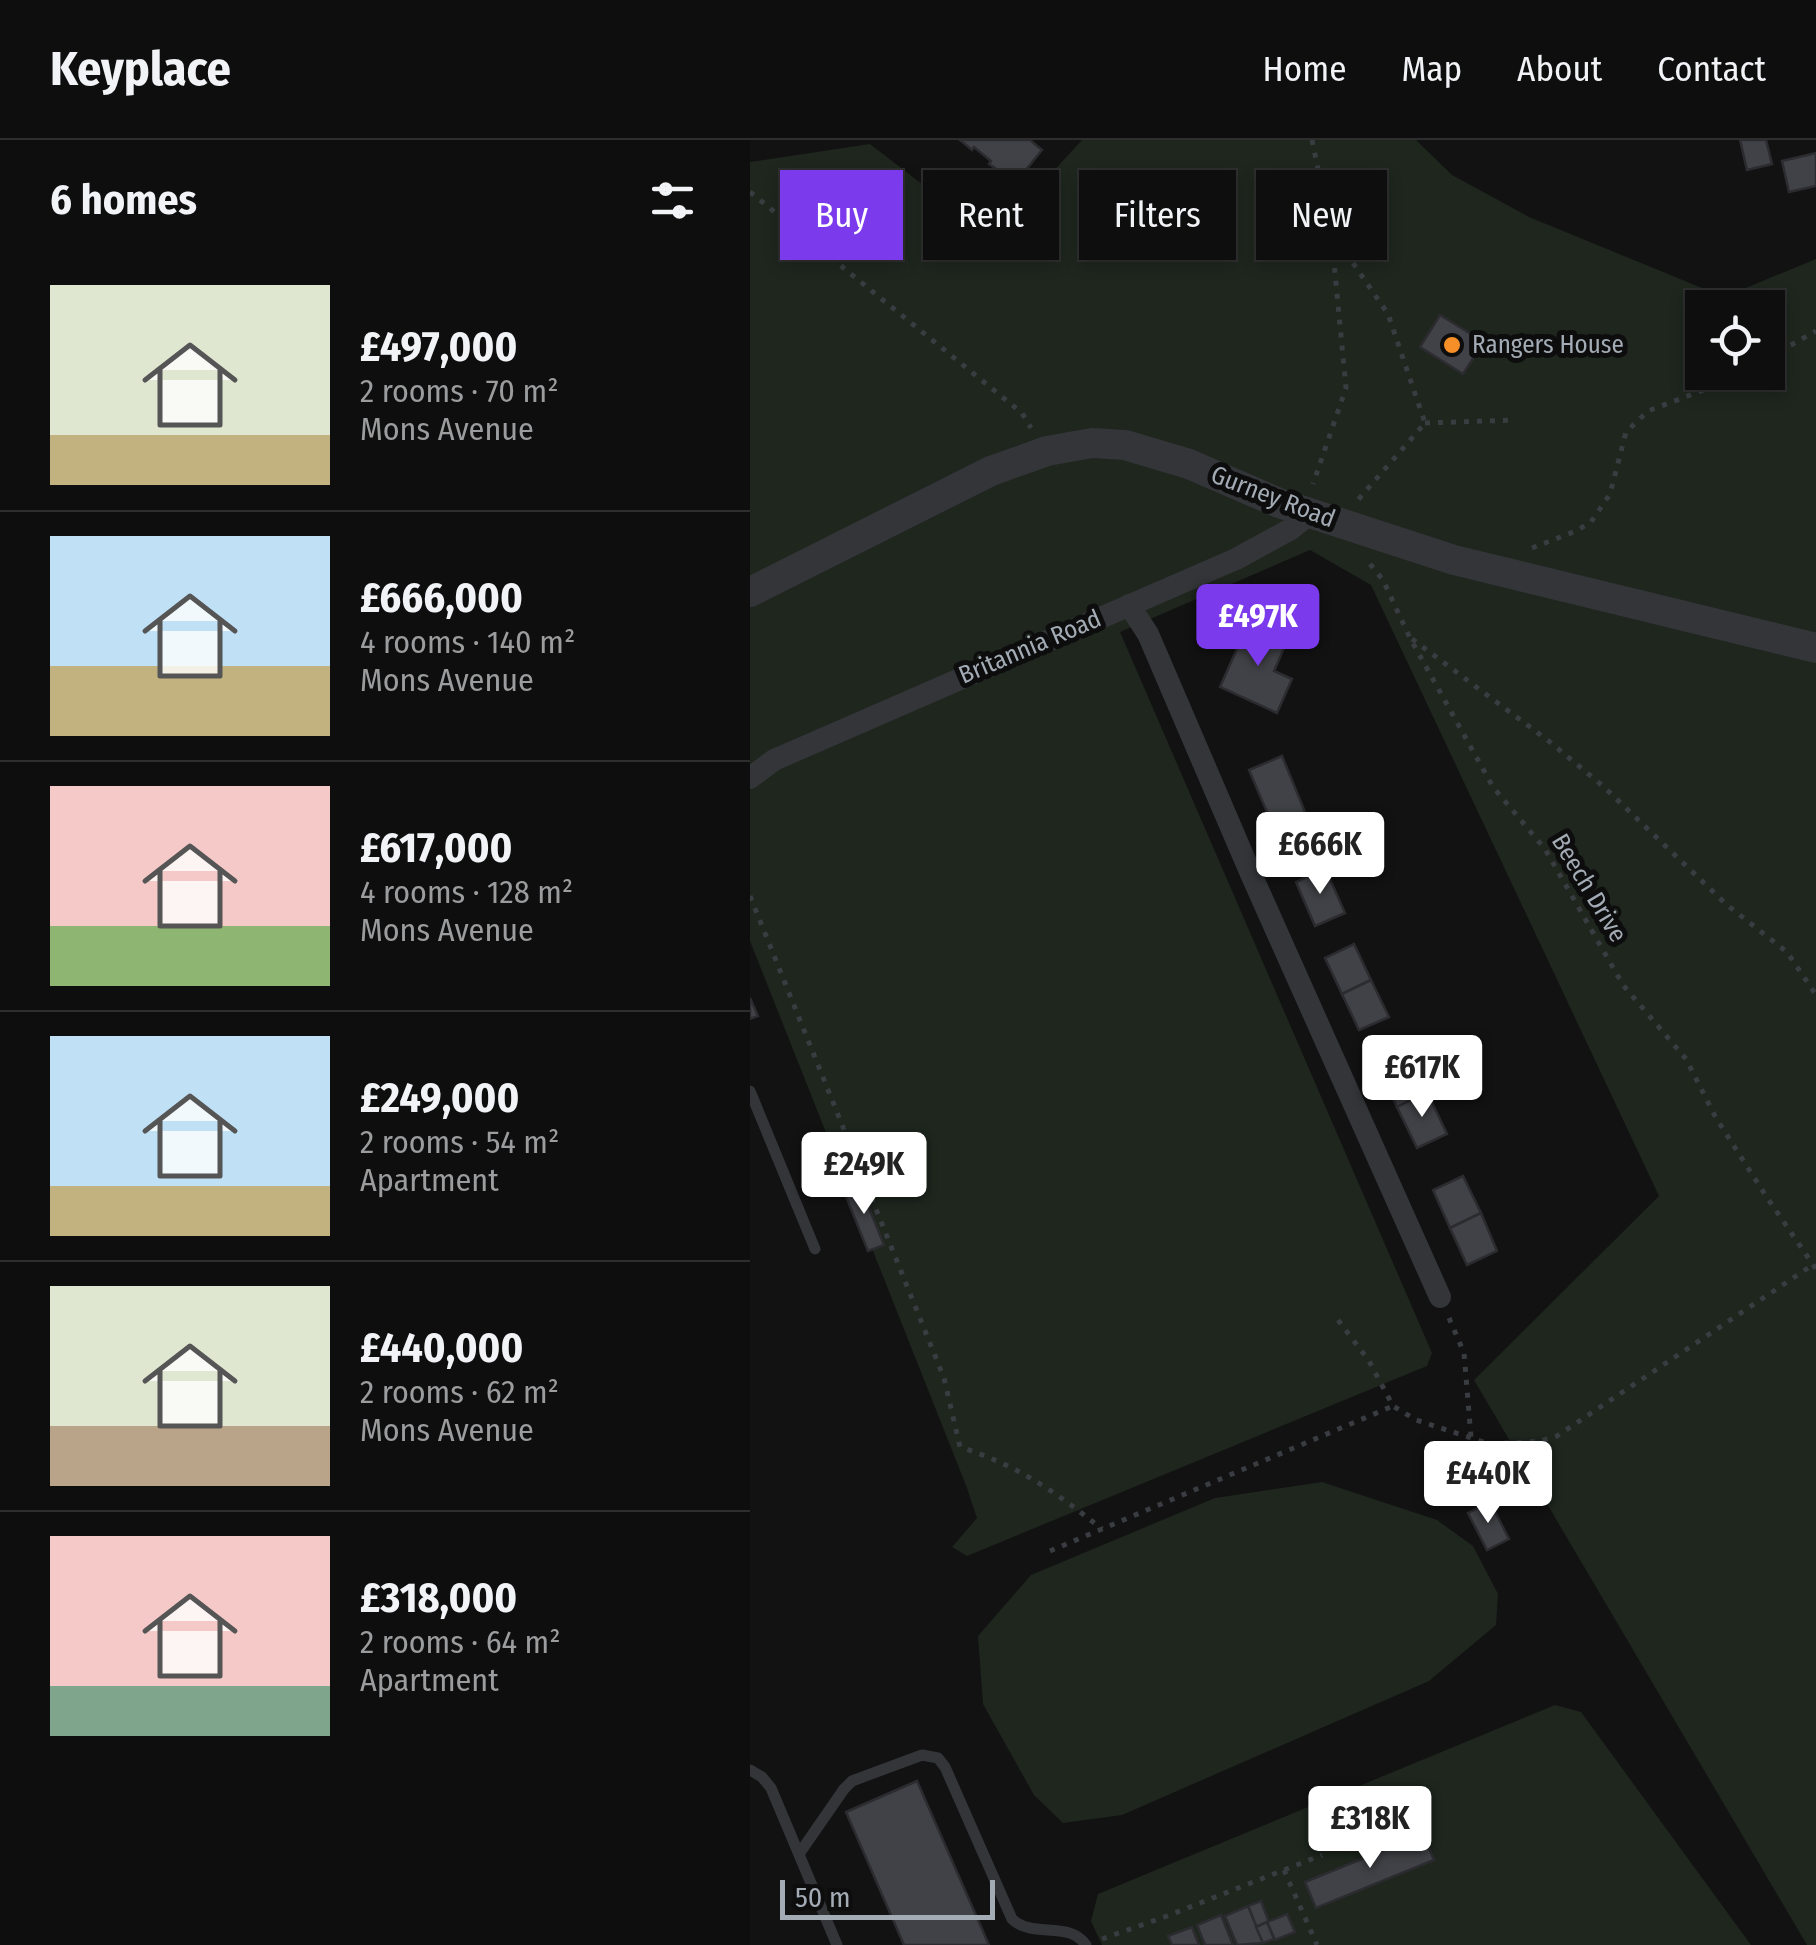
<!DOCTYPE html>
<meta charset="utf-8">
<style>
body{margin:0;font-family:"Fira Sans Condensed",sans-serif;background:#1c1c1c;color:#f1f3f6;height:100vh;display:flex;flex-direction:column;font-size:38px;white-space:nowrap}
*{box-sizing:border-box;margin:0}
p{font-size:32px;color:#9b9c9e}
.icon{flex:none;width:55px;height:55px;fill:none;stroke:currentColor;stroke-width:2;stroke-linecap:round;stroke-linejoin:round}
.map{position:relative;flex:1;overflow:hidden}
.side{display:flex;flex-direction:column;background:#0e0e0e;width:750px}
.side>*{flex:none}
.guide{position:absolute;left:30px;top:30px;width:885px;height:90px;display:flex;gap:20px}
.fabs{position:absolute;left:935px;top:150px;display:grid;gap:20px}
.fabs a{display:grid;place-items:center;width:100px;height:100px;border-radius:0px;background:#0e0e0e;box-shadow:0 5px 15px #0003,0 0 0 2px #2e2e2e;font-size:50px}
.scale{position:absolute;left:30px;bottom:25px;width:215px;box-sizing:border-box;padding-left:10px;border:5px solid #a3abb4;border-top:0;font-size:28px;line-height:35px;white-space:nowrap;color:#a3abb4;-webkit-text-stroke:8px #0d0d0e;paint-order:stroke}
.price{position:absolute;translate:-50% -85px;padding:0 22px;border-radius:10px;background:#fff;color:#222;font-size:32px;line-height:65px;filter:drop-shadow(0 2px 5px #0008)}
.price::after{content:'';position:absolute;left:50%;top:60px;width:30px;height:22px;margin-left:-15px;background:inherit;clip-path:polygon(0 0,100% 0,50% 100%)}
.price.current{background:#7c3aed;color:#fff}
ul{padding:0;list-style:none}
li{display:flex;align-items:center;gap:30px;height:250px;padding:0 50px}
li+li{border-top:2px solid #2e2e2e}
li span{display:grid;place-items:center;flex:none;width:280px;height:200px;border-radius:0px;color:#555}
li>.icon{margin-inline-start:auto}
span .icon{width:120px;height:120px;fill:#fffc;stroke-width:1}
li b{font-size:42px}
h2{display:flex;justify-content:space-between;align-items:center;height:120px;padding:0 50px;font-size:42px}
.tag{padding:0 35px;border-radius:0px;background:#0e0e0e;box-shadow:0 5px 15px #0003,0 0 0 2px #2e2e2e;font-size:35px;line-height:90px}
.tag.current{background:#7c3aed;color:#fff}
header{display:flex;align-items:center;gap:60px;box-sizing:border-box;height:140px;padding:0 50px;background:#0e0e0e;border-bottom:2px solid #2e2e2e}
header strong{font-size:48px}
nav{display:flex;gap:55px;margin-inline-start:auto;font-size:35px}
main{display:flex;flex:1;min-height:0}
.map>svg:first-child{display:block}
</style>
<header>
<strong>Keyplace</strong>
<nav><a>Home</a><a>Map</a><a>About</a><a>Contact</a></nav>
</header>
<main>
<section class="side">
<h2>6 homes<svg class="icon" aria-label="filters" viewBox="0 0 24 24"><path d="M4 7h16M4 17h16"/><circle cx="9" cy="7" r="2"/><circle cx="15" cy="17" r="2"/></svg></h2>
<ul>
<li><span style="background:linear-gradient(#dfe7d0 75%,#c2b280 0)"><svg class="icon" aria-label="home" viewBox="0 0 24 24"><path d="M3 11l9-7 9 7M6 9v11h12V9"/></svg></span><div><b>£497,000</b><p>2 rooms · 70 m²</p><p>Mons Avenue</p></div></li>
<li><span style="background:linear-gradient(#bfe0f5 65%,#c2b280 0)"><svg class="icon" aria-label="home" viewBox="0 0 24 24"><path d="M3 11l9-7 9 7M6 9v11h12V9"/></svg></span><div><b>£666,000</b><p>4 rooms · 140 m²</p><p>Mons Avenue</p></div></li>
<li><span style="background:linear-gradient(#f6c9c9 70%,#8fb573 0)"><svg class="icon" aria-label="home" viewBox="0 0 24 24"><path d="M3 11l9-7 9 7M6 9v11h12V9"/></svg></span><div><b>£617,000</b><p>4 rooms · 128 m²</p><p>Mons Avenue</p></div></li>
<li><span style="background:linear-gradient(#bfe0f5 75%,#c2b280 0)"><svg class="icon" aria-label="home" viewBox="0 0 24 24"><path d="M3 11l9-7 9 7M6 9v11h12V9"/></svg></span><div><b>£249,000</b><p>2 rooms · 54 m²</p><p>Apartment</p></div></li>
<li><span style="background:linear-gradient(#dfe7d0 70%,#b9a48a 0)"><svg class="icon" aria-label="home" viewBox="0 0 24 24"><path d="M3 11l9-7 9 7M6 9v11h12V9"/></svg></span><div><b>£440,000</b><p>2 rooms · 62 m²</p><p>Mons Avenue</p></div></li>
<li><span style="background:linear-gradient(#f6c9c9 75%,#7fa58c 0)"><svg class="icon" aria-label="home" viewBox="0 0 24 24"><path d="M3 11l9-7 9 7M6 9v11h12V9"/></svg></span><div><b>£318,000</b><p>2 rooms · 64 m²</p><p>Apartment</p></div></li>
</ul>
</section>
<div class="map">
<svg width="1066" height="1805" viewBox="0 0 1066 1805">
<rect width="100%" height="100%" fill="#121213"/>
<g fill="#1e261e" fill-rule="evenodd">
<path d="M332,0h334l36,35 77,42 195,80 92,-38v1686h-9l-333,-565 185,-184 -288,-611 -61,-35 -190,82 312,721 -5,13 -460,190 -15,-9 25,-29 -10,-30 -217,-547v-779l120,-18 122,94zM952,168h66v64h-66z"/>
<path d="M572,1342l115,38 36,26 25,48 -2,31 -67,56 -307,134 -59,8 -29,-28 -51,-91 -5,-68 53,-61 184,-77z"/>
<path d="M805,1565l26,7 170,233h-649l-11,-24 7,-27z"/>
</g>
<g fill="#414247" stroke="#2c2c30" stroke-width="2.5">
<path d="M210,0h70l12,10 -26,32 -27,-18 2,-3 -17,-14 -2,3z"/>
<path d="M990,0h26l6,24 -25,6z"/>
<path d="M1066,13v33l-27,6 -7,-31z"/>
<path d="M690,175l44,27 -21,32 -43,-27z"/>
<path d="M499,482l39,17 -14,32 18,8 -15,34 -57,-26z"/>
<path d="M532,616l23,56 -32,14 -24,-56z"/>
<path d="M575,728l20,45 -30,13 -19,-44z"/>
<path d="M604,804l17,36 -29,14 -17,-36z"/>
<path d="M621,840l18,37 -30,13 -17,-36z"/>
<path d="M0,858l8,18 -8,3z"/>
<path d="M658,911l19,41 -30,15 -19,-42z"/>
<path d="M677,952l20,42 -30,14 -20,-41z"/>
<path d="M713,1036l18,37 -31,15 -17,-38z"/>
<path d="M109,1043l25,62 -16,6 -25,-62z"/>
<path d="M731,1073l16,38 -30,14 -17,-37z"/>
<path d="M740,1362l19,37 -22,11 -19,-37z"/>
<path d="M167,1641l72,164h-85l-58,-133z"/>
<path d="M673,1694l11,26 -118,48 -11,-26z"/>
<path d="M511,1761l8,21 -13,5 -8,-21z"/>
<path d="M498,1766l15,37 -26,2 -12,-29z"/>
<path d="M537,1774l8,18 -20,8 -8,-18z"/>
<path d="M471,1775l12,30h-28l-8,-20z"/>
<path d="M517,1782l7,17 -11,4 -7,-16z"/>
<path d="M442,1787l7,18h-27l-4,-9z"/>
</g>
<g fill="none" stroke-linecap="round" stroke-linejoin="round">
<g stroke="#393c40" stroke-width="5" stroke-dasharray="5 8" stroke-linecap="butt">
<path d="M562,0l19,91 15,157 -33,96"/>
<path d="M0,52l272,221 9,15"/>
<path d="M581,91l57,83 37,109 -68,78"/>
<path d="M1018,218l48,-27"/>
<path d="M675,283l90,-3"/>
<path d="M782,408l44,-17 15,-9 19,-28 16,-62 22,-21 69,-26 23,-13"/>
<path d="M620,424l13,16 27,58 83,149 52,62 78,136 63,74 30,59 50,78 50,73"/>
<path d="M662,499l138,103 54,45 123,118 60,47 29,43"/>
<path d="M0,756l194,482 16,69c59,19 94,44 142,82"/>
<path d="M699,1178l15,35 7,84"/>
<path d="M588,1180l31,41 24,45 23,14 74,24 51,-3 16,-5 257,-172"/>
<path d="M300,1411l343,-145"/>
<path d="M534,1730l33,75"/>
<path d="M352,1799l65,-23 155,-61"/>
</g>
<g stroke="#333539" stroke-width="11">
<path d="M0,951l65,158"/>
<path d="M0,1630l12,7 9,11 66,157"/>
<path d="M49,1714l45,-65 8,-8 70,-26 16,3 7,9 67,152c21,20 56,1 74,26"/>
</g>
<g stroke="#333539" stroke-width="22">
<path d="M379,465l19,29 103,240 189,423"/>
<path d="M0,638l24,-18 462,-201 55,-30 11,-9 2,-9"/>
</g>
<path stroke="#333539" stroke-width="30" d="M0,452l241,-121 56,-20 45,-8 33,2 64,19 90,39 175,57 362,88"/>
</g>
<circle fill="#f68f27" stroke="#0d0d0e" stroke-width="4" cx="702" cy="205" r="10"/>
<g text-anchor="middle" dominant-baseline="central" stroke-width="10" stroke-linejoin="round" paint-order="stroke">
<g font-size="25" fill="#a3abb4" stroke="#0d0d0e" text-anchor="start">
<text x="722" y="205">Rangers House</text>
</g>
<g font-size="25" fill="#a3abb4" stroke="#0d0d0e">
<text transform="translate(523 357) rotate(21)">Gurney Road</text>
<text transform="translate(280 507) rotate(-23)">Britannia Road</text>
<text transform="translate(839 748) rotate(59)">Beech Drive</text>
</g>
</g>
</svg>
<div class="fabs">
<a><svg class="icon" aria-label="locate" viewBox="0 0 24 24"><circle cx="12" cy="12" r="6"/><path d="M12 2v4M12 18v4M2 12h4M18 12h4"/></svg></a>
</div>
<div class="scale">50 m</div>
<b class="price current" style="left:508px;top:529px">£497K</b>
<b class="price" style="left:570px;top:757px">£666K</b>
<b class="price" style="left:672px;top:980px">£617K</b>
<b class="price" style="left:114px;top:1077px">£249K</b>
<b class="price" style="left:738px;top:1386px">£440K</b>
<b class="price" style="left:620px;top:1731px">£318K</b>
<div class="guide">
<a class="tag current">Buy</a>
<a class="tag">Rent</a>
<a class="tag">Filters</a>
<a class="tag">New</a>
</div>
</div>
</main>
